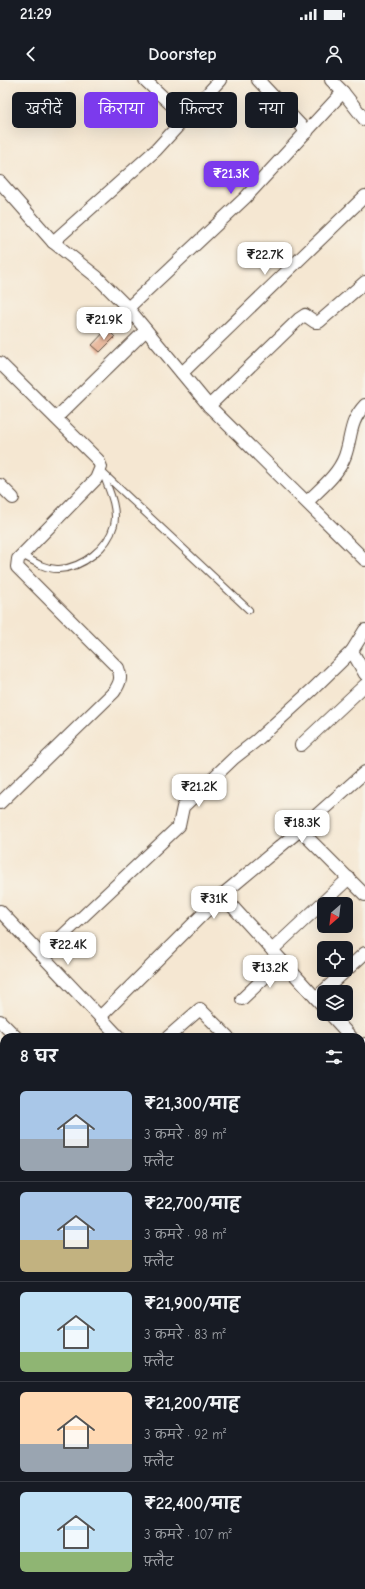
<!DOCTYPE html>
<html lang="hi">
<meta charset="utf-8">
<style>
body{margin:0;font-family:"Comic Neue","Playpen Sans Deva",sans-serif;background:#20242c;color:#f1f3f6;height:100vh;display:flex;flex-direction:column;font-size:15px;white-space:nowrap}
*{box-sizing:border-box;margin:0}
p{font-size:13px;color:#9ea1a6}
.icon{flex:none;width:22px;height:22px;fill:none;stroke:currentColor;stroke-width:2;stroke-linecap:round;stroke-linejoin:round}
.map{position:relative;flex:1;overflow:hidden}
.sheet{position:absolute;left:0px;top:953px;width:365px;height:556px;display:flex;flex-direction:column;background:#171b24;border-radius:12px 12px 0 0;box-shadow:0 4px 16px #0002}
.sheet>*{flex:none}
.top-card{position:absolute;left:12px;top:12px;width:341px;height:36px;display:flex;gap:8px}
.needle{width:26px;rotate:208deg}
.tools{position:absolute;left:317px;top:817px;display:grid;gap:8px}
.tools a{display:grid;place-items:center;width:36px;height:36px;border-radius:6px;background:#171b24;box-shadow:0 4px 16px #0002;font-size:20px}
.price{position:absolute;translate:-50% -34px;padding:0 9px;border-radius:8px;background:#fff;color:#222;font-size:13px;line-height:26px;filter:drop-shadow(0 1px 2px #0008)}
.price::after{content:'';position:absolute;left:50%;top:24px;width:12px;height:9px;margin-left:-6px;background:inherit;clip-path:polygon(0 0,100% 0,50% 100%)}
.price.selected{background:#7c3aed;color:#fff}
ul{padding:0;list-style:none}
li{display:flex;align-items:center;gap:12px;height:100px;padding:0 20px}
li+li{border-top:1px solid #363941}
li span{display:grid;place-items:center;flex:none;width:112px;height:80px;border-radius:6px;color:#555}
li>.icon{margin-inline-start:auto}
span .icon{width:48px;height:48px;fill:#fffc;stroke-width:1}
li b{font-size:17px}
h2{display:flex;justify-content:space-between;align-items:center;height:48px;padding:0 20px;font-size:17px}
.tag{padding:0 14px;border-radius:6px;background:#171b24;box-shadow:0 4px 16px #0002;font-size:14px;line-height:36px}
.tag.selected{background:#7c3aed;color:#fff}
.status{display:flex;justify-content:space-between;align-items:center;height:28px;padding:0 20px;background:#171b24;direction:ltr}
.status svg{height:11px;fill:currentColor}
header{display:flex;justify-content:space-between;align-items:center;height:52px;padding:0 20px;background:#171b24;font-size:18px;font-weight:800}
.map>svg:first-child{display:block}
</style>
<div class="status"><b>21:29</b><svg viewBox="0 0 49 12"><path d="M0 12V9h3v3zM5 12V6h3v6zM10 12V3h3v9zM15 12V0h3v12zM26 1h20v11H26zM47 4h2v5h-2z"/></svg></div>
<header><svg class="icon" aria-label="back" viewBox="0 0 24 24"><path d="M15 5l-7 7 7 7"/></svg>Doorstep<svg class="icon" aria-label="person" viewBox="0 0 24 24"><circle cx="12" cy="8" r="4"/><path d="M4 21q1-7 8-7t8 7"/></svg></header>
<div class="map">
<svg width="365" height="1509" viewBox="0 0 365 1509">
<rect width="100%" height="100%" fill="#f7f3e8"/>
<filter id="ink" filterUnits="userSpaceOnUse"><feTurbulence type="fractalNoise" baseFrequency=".025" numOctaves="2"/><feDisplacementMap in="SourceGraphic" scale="8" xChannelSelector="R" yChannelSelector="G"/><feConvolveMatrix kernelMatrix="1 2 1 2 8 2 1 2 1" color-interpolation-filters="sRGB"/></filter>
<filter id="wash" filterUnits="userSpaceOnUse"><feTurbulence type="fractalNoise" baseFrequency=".012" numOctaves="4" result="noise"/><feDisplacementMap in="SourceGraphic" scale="16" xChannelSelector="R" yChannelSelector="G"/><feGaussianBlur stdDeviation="0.9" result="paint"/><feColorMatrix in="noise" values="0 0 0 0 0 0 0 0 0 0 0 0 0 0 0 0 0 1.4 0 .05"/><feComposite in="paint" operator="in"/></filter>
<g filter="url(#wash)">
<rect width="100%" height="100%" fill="#f5e7d2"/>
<g id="blocks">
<path fill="#e09470" d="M107,249l8,8 -15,15 -8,-7z"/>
</g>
</g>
<g filter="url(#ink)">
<use href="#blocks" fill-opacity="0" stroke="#574639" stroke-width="1"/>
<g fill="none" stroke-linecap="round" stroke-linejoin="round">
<defs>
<g id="service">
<path d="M103,393l146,137"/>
<path d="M22,475c11,6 24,15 37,14 23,-1 49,-21 55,-44 4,-17 -5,-35 -11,-51"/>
</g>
<g id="minor">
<path d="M145,0l40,38"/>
<path d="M258,0l49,52"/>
<path d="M331,0l12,12 22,28"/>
<path d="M0,102l53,60 44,35 31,31 81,98 156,154"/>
<path d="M53,162l103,-92 64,-70"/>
<path d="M128,228l117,-110 98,-106"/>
<path d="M0,283l98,97 3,7 -5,12 -78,80 -1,8 101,101c4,10 2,15 -4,24l-114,111"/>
<path d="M182,293l183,-177"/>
<path d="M209,326l90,-87 6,-4 10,7h4l46,-40"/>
<path d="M56,338l90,-88"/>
<path d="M0,405l13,13"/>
<path d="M308,421c13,-13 30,-26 37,-45 7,-20 4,-34 20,-51"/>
<path d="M365,550l-13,21 13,23"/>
<path d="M301,665l64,-60"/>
<path d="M300,750l65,65"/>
<path d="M222,815l78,-65 65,-58"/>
<path d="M0,831l119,126"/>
<path d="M272,870l77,-72"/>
<path d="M42,875l137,-129 4,-19 51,-49 23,-18 56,-51 39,-38"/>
<path d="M316,918l49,-45"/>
<path d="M242,919l40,-38"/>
<path d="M330,934l21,23"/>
<path d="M100,937l122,-122 102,112"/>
<path d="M0,941l16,16"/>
<path d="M168,957l32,-28 28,28"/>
<path d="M361,968l4,-4"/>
<path d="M0,1061l4,4"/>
<path d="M0,1217l4,4"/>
<path d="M361,1229l4,-3"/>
<path d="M0,1290l4,-4"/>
<path d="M361,1316l4,3"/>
<path d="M0,1363l4,-4"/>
<path d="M3,1427l1,1"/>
<path d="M361,1469l4,-4"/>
<path d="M0,1488l4,-3"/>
<path d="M83,1505l4,4"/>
<path d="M312,1509l4,-4"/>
</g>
</defs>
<use href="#service" stroke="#574639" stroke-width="8"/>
<use href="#minor" stroke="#574639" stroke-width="14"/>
<use href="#service" stroke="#fff" stroke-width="6"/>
<use href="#minor" stroke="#fff" stroke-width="12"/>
</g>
</g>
</svg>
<div class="tools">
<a><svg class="needle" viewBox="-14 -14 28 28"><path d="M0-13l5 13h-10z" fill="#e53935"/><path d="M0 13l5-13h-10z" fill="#9ea1a6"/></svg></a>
<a><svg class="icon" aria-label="locate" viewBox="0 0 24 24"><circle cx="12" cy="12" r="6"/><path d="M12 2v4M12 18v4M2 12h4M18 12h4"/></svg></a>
<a><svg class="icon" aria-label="layers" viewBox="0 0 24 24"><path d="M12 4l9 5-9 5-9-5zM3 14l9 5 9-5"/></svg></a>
</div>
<b class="price selected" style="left:231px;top:115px">₹21.3K</b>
<b class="price" style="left:265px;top:196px">₹22.7K</b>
<b class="price" style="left:104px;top:261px">₹21.9K</b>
<b class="price" style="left:199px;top:728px">₹21.2K</b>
<b class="price" style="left:302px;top:764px">₹18.3K</b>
<b class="price" style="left:214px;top:840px">₹31K</b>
<b class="price" style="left:68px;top:886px">₹22.4K</b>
<b class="price" style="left:270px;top:909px">₹13.2K</b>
<div class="top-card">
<a class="tag">खरीदें</a>
<a class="tag selected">किराया</a>
<a class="tag">फ़िल्टर</a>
<a class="tag">नया</a>
</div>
<section class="sheet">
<h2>8 घर<svg class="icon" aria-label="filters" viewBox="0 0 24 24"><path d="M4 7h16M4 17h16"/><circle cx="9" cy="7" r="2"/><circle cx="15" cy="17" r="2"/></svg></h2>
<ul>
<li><span style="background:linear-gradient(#a9c7e8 60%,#9aa5b1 0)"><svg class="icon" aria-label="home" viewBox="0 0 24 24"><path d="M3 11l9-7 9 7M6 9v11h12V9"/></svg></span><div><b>₹21,300/माह</b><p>3 कमरे · 89 m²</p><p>फ़्लैट</p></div></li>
<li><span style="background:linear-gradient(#a9c7e8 60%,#c2b280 0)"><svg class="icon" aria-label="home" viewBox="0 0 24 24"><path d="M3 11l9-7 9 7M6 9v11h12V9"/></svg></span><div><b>₹22,700/माह</b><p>3 कमरे · 98 m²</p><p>फ़्लैट</p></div></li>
<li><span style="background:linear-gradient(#bfe0f5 75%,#8fb573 0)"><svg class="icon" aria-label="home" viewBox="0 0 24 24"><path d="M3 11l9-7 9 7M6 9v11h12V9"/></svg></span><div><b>₹21,900/माह</b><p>3 कमरे · 83 m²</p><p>फ़्लैट</p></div></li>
<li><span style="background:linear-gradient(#ffd9b3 65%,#9aa5b1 0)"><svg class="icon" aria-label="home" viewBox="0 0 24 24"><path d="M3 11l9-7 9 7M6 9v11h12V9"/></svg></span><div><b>₹21,200/माह</b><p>3 कमरे · 92 m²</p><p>फ़्लैट</p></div></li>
<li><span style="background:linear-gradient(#bfe0f5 75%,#8fb573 0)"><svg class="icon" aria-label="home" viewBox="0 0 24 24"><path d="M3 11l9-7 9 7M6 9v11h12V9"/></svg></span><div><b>₹22,400/माह</b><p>3 कमरे · 107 m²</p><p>फ़्लैट</p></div></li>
</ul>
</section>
</div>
